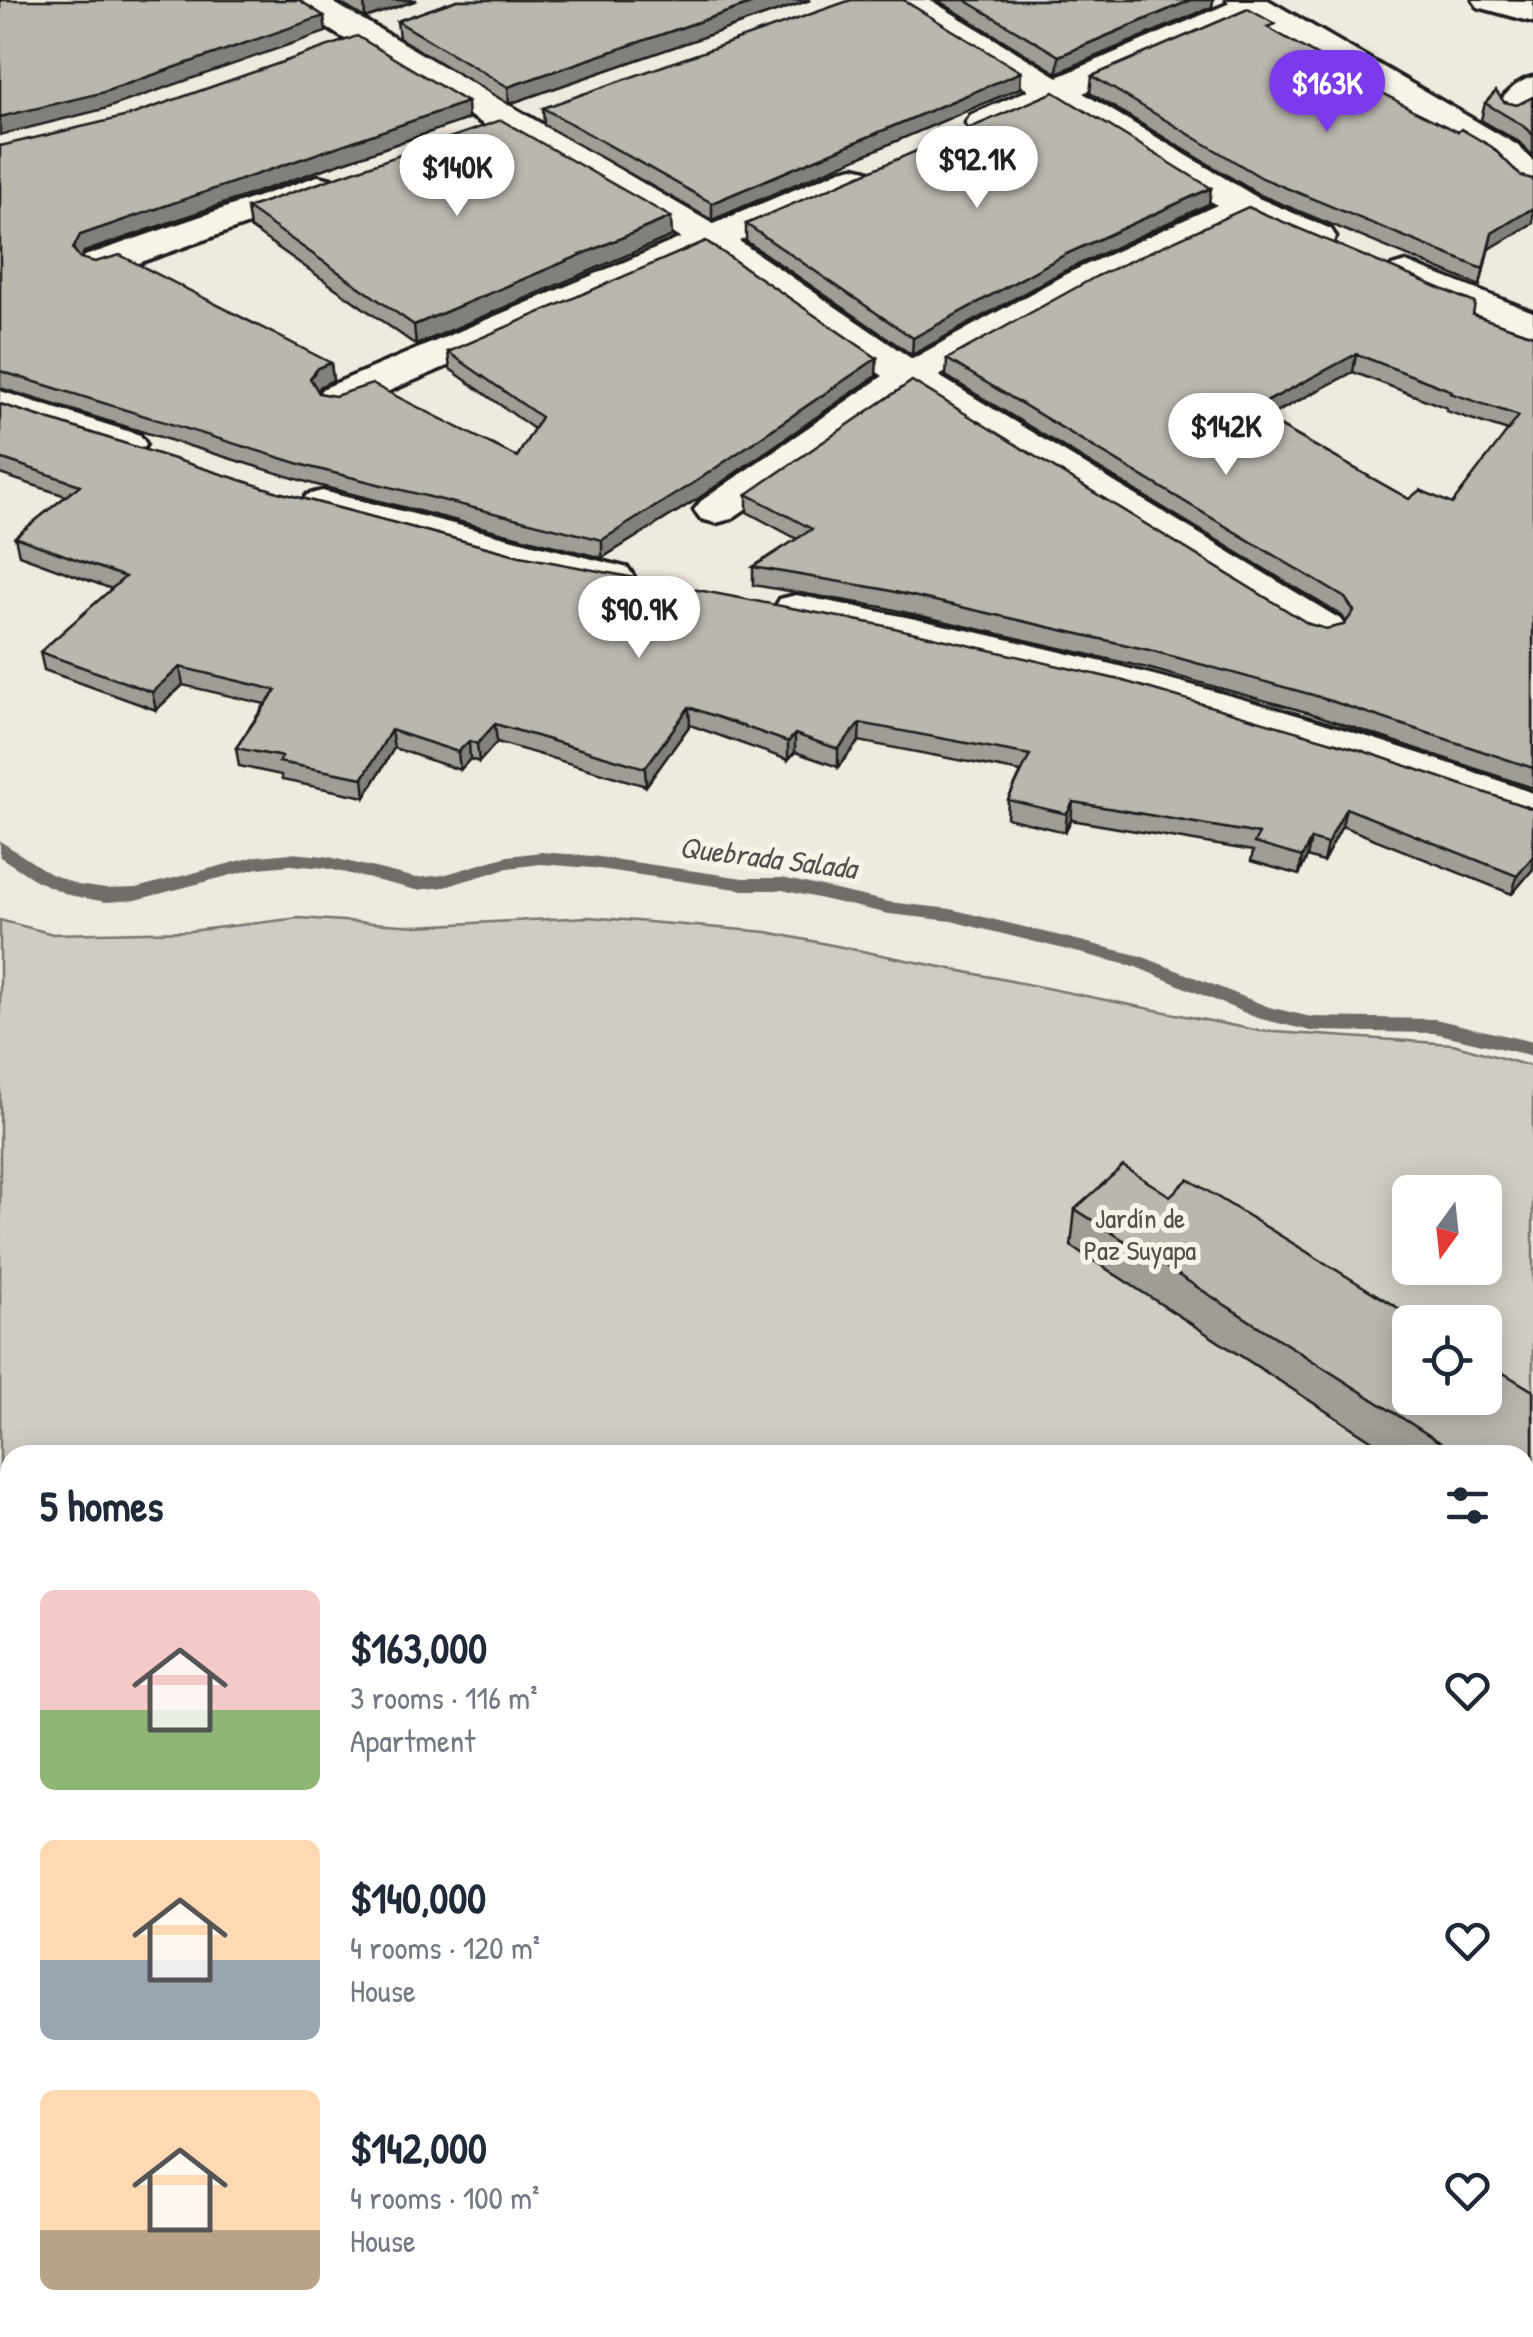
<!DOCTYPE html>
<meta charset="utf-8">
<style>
body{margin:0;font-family:"Patrick Hand",sans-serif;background:#f6f6f7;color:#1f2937;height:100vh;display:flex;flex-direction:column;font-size:38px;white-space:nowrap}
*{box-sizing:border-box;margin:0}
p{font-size:32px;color:#747a83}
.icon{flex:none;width:55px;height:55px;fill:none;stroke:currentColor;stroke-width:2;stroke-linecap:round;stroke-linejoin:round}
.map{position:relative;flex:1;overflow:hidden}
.panel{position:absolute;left:0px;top:1445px;width:1535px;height:892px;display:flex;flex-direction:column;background:#fff;border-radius:30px 30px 0 0;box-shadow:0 5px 25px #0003}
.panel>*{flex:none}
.needle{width:65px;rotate:195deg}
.buttons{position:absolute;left:1392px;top:1175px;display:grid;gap:20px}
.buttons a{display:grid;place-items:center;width:110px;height:110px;border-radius:15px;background:#fff;box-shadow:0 5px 25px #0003;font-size:50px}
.price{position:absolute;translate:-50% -85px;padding:0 22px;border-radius:35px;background:#fff;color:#222;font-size:32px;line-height:65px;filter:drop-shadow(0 2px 5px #0008)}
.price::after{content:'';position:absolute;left:50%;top:60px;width:30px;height:22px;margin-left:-15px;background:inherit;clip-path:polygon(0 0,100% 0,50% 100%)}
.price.current{background:#7c3aed;color:#fff}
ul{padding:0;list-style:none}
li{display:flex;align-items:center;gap:30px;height:250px;padding:0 40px}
li span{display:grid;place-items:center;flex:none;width:280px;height:200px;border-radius:15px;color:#555}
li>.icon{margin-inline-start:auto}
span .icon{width:120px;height:120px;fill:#fffc;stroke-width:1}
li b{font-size:42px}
h2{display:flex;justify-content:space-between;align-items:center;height:120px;padding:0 40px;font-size:42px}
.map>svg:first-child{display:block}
</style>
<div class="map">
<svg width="1533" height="2337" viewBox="0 0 1533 2337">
<rect width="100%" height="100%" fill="#eeeae0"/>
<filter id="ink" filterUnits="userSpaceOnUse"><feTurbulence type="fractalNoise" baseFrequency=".01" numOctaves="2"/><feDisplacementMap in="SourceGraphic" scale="20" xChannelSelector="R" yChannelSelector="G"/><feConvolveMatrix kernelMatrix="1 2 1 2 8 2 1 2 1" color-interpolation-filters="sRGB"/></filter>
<g filter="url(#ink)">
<path fill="#cfccc3" stroke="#767470" stroke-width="2.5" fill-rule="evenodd" d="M589,917l178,15 493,99 193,13 80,23v1270h-1533v-1417l53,14 137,-3 109,-13 118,8zM1410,1192h75v76h-75zM1410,1322h75v76h-75zM10,1455h1515v873h-1515z"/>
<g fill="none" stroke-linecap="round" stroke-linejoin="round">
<path fill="#6f6d69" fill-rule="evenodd" d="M0,841l49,32 29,12 28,4 30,-1 122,-32 33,-3 34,3 91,22 27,-3 65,-19 33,-4 51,4 151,22h39l107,24 62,7 190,47 128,51 42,10 124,2 98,23v14l-98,-23 -124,-2 -54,-13 -121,-51 -185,-46 -62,-7 -107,-24h-39l-151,-22 -51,-4 -33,4 -64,19 -28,3 -91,-22 -34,-3 -33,3 -122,32 -30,2 -37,-7 -32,-14 -37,-24z"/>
<defs>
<g id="lane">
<path d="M0,1643l10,4v29l-10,-4z"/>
<path d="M1525,1648l8,2v28l-8,-2z"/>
<path d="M0,1771l10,4v31l-10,-4z"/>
<path d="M62,2328h39l-4,9h-39z"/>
<path d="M244,2328h39l-4,9h-39z"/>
<path d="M921,2328h38l-3,9h-38z"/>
</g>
<g id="street">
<path d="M288,0h41l384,224 128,-54 13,-3 13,3 6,8 -6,8 -128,55 173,118 154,-85 151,-69 -163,-100c-25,11 -55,33 -83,26l-5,-8 5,-8 58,-25 -135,-83 -5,-7h41l128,77 179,-77h28l4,6 -5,7 -181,80 175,105 73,31 5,8 -5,8c-29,7 -60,-14 -86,-25l-151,70 -155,86 401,243 7,10 -7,10 -16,4 -16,-4 -397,-245 -180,125 -15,4 -15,-4 -7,-9 7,-9 182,-125 -175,-122 -356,153 -15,3 -15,-3 -6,-9 6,-9 359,-151 -188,-108 -200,-123z"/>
<path d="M1473,0l60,1v21l-55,-15z"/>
<path d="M1533,77v31l-19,10 -13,-3 -5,-8c10,-14 21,-26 37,-30z"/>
<path d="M318,176l13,3 6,8 -6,8 -218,77 -14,4 -14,-4 -5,-8 5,-8z"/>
<path d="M1406,262l127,50v24l-44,-12 -97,-42 -5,-8 5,-8z"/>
<path d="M0,391l140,44 6,9 -6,9 -15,4 -125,-40z"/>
<path d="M322,491l306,77 6,9 -6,9 -16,4 -305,-77 -7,-9 7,-9z"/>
<path d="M796,595c251,48 497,110 737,198v33l-197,-69 -183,-54 -170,-42 -203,-42 -6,-10 6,-10z"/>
</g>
<path id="secondary" d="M1227,0h41l249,145 16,16v32l-13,-3 -29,-29 -259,-154z"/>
</defs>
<use href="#lane" stroke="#1c1c1c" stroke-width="7"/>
<use href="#street" stroke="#1c1c1c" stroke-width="7"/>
<use href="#secondary" stroke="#1c1c1c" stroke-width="7"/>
<g stroke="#1c1c1c" stroke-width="8" stroke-dasharray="12 9" stroke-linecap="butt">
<path d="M1525,1916l8,-10"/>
<path d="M0,2248l10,4"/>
<path d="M1502,2328l4,9"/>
</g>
<use href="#lane" fill="#f7f3e8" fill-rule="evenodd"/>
<use href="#street" fill="#f7f3e8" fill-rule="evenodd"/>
<use href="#secondary" fill="#f7f3e8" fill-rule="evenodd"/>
</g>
<g fill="#a09d96" stroke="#1c1c1c" stroke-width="2.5" fill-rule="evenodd">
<path d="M335,0h82l-52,18z"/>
<path d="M457,0h353l-301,104 -110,-66 -2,-17z"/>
<path d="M937,0h276l-1,7 -155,66z"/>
<path d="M1274,31l247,145 -33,74 -8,36 -220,-91 -170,-102 2,-17z"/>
<path d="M1021,72l-1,16 -308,132 -168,-95 -1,-17z"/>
<path d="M1533,97v59l-14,-14 -38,-22 4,-17 19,-1 13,3z"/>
<path d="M468,119l-384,133 -3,6 250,105 2,17 -12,6 -4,4 2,3 198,64 17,-28 -84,-60 -2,-17 428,24 -177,122 -97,60 -289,-74 -313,-96v-242z"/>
<path d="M1209,204l-145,67 -152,84 -166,-114v-17z"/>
<path d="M247,208l425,28 -256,109 -166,-117z"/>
<path d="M1473,315l60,20v453l-223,-75 -163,-45 -265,-61 -129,-22v-18l44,-28 -50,-27v-18l579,135 18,-4 2,-3 -4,-6 -396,-240 1,-17zM1353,372l94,36 -1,3 62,20 -56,73 -43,-5 -143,-81z"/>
<path d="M0,404l278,88 242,64 1013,253v60l-21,25 -170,-68 -19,36 -16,-5 -8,18 -48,-14 2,-10 -182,-31 -6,12 -58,-14 1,-18 13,-28 -162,-31 -21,26 -43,-15 -7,8 -98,-35 -44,61 -149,-44 -18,20 -9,-3 -10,11 -66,-22 -29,49 -83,-17 -1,-5 -42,-9 -3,-18 29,-44 -82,-19 -27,25 -112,-40 -4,-18 72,-63 -93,-34 -4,-18 51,-41 -66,-22z"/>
<path d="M1170,1196l363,195v188l-8,-5v-119h-131l-323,-209 4,-37z"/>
</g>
<g fill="#82807a" stroke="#1c1c1c" stroke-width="2.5">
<path d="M368,0h49l-52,18 -1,-16z"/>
<path d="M762,0h48l-301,104 -1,-17z"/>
<path d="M1191,0h22l-1,7 -155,66 2,-17z"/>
<path d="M324,16l2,16 -222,77 -104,26v-18z"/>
<path d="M1021,72l-1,16 -308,132v-17z"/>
<path d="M467,102l1,17 -384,133 -7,14 -4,-17 7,-14z"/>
<path d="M1211,188l-2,16 -145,67 -152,84 1,-17 153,-84z"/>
<path d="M1533,208v15l-45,27 -8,36 12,-53z"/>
<path d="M671,217l1,19 -256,109 -2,-20z"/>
<path d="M1356,354l-3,18 -105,55 3,-17z"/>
<path d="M877,358l-1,18 -177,122 -97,60v-18z"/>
<path d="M331,363l2,17 -12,6 -8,10 -3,-18 8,-10z"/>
<path d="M180,667l3,18 -27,25 -4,-18z"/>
<path d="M689,707l1,18 -44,61 -1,-18z"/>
<path d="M860,723l-1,18 -21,26v-18z"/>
<path d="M495,724l2,18 -18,20 -2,-18z"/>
<path d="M391,730l3,18 -29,49 -2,-19z"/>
<path d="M795,734v18l-7,8v-18z"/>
<path d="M469,741l1,18 -10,11 -2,-18z"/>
<path d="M1073,802l-2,18 -6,12 2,-18z"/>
<path d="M1346,808l-4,18 -19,36 4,-18z"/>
<path d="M1311,839l-4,18 -8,18 3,-18z"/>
<path d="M1533,856v13l-21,25 5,-18z"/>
</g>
<g fill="#bab7af" stroke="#1c1c1c" stroke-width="2.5" fill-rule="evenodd">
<path d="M0,0h299l25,16 -223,77 -101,24z"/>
<path d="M457,0h305l-254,87 -111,-66z"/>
<path d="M851,0h52l118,72 -309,131 -169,-95z"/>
<path d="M965,0h226l-132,56z"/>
<path d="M1248,9l27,15 -8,3 144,82 47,23 3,-3 31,18 29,29 12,3v29l-41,25 -9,36 -221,-91 -170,-102z"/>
<path d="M357,36l110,66 -387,133 -7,14 7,9 15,4 25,-7 211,108 -13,5 -8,10 9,15 16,3 37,-12 145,73 24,-40 -93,-65 258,-111 171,117 -179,122 -96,60 -292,-73 -310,-96v-225l128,-30z"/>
<path d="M1496,91l8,11 13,3 16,-8v38l-11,-10 -37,-22z"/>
<path d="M1054,92l157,96 -145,66 -153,84 -167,-114z"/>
<path d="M501,120l170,97 -257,108 -167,-117z"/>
<path d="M1248,207l227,96 -2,12 60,20v433l-220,-73 -164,-45 -267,-61 -129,-22 59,-38 -65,-35 165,-113 397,243 17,5 18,-4 10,-14 -9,-13 -398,-239 150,-83zM1356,354l96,37 -2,2 69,23 -67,88 -32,-14 -11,9 -158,-89z"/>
<path d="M0,404l278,88 242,64 361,69 239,55 240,70 173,59v47l-16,20 -171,-68 -19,36 -16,-5 -9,18 -48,-14 5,-9 -186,-32 -6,12 -59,-14 22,-45 -170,-32 -22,26 -43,-15 -7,8 -99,-35 -44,61 -150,-44 -18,20 -8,-3 -11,11 -67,-22 -28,48 -84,-16 3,-5 -46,-9 40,-58 -96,-23 -28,25 -112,-40 85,-75 -110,-40 65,-52 -80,-27z"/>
<path d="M1123,1166l47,30 18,-17 233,143h-11v76h75v-36l48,29v111l-8,-6v-41h-65l-385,-246z"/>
<path d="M1533,1525v11l-6,-4z"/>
</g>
</g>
<g text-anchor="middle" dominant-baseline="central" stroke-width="10" stroke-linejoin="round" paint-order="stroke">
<g font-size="28" fill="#52514e" stroke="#f7f3e8">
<text x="1140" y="1218">Jardín de<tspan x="1140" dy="32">Paz Suyapa</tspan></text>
</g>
<g font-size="30" font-style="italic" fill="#535250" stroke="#f7f3e8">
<text transform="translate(768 857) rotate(7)">Quebrada Salada</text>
</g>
</g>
</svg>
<div class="buttons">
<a><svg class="needle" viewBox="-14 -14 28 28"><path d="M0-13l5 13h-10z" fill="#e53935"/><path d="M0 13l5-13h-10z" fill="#747a83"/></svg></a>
<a><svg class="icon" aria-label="locate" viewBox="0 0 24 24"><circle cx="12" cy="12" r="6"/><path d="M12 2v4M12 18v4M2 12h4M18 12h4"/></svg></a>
</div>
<b class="price current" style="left:1327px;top:135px">$163K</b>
<b class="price" style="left:977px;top:211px">$92.1K</b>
<b class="price" style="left:457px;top:219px">$140K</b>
<b class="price" style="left:1226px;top:478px">$142K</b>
<b class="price" style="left:639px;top:661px">$90.9K</b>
<section class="panel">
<h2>5 homes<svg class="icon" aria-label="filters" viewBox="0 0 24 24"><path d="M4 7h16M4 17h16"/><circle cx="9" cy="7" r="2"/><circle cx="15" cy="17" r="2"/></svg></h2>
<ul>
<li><span style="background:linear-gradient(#f6c9c9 60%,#8fb573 0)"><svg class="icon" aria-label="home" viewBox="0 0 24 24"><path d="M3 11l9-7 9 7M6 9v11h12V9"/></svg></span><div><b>$163,000</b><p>3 rooms · 116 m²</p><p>Apartment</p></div><svg class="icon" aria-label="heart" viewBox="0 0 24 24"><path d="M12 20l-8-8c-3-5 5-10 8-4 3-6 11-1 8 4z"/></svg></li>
<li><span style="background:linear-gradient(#ffd9b3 60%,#9aa5b1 0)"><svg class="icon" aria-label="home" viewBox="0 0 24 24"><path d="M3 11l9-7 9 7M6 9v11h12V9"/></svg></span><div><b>$140,000</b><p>4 rooms · 120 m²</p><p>House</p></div><svg class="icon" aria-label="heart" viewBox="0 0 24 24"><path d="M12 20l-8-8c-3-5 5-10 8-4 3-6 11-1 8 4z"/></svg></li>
<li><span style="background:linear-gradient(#ffd9b3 70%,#b9a48a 0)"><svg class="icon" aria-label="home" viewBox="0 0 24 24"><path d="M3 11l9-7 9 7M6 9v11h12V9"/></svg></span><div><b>$142,000</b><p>4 rooms · 100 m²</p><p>House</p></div><svg class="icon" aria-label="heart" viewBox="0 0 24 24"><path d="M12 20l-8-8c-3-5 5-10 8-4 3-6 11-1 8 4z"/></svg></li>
</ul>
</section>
</div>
